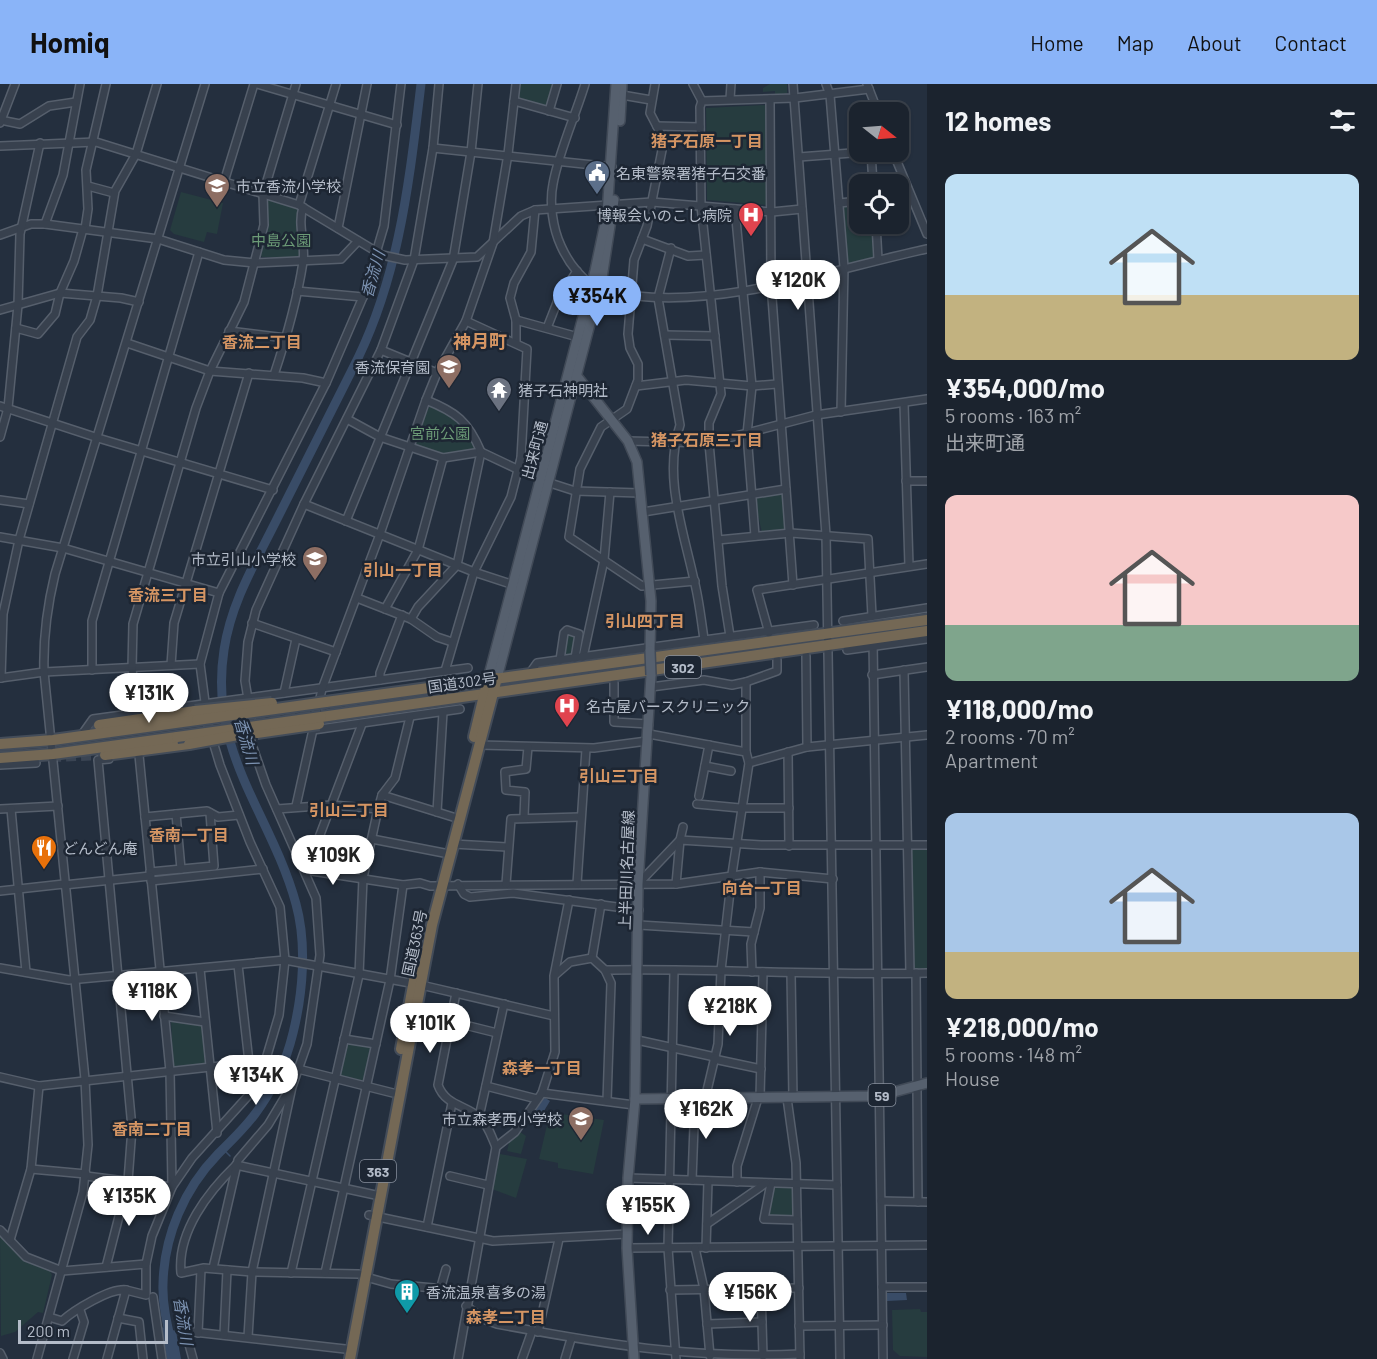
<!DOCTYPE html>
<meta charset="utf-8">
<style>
body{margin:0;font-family:Barlow,"Noto Sans JP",sans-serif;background:#242b36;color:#f1f3f6;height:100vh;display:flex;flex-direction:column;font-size:22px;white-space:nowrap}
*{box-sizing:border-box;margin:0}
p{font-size:20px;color:#a0a4aa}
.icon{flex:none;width:33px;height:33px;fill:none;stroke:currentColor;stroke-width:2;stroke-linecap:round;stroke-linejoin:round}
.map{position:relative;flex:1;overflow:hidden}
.sheet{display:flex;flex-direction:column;background:#1b232e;width:450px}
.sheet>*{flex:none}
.needle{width:39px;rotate:107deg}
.buttons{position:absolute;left:849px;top:18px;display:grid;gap:12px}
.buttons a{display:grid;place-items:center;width:60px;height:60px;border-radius:12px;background:#1b232e;box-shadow:0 2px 4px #0004,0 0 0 2px #39404a;font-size:30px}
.scale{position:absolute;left:18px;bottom:15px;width:150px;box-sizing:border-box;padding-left:6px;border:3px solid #b4bcc9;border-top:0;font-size:16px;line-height:21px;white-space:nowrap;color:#b4bcc9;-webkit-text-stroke:4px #1d2633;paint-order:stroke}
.price{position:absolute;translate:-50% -51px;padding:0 14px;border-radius:21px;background:#fff;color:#222;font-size:20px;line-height:39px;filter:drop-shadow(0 2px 3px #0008)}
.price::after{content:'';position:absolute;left:50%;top:36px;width:18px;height:14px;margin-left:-9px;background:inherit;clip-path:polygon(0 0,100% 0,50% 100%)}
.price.selected{background:#8ab4f8;color:#111}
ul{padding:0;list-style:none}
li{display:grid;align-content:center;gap:12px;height:318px;padding:0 18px}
li span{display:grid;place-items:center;height:186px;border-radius:12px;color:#555}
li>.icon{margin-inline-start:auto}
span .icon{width:108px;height:108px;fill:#fffc;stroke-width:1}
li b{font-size:26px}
h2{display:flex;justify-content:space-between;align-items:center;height:72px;padding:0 18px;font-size:26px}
header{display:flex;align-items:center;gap:36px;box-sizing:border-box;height:84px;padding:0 30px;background:#8ab4f8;color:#111}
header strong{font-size:28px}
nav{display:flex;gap:33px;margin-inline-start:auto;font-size:21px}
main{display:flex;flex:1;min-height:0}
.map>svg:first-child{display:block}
</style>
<header>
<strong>Homiq</strong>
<nav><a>Home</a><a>Map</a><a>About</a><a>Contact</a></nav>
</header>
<main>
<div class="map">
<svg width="927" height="1275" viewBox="0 0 927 1275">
<rect width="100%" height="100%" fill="#242f3e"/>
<g fill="#263c3f">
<path d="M518,0h36l-7,23 -28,-7z"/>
<path d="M770,0h17v9l-12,2v-4l-12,1v-4z"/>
<path d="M766,21v100l-59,-5 -1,-92z"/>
<path d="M181,108l42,11 -6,31 -10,-2 -3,10 -30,-8 -4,-4z"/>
<path d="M270,115l30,8 -1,51 -37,-1 -2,-3 8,-31 -2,-23z"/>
<path d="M859,119l1,21h13l3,32 -29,8 -6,-57 2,-2z"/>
<path d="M430,320c19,9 45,22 45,46l-32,5 -27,-9 -2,-2z"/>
<path d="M782,409l4,38 -24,2 -8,-36z"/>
<path d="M568,549l8,2 -3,20 -9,1z"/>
<path d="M910,765h17v120l-15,1z"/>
<path d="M171,935l33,6 2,39 -33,2z"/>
<path d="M348,958l25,3 -9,38 -25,-8z"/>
<path d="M554,1029l50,7 -11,54 -35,-6v-5l-19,-4 9,-38z"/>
<path d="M520,1048l6,4 -5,18 -14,-3 2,-8z"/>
<path d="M500,1070l27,5 -11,39 -24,-9z"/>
<path d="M774,1102l20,1 2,29 -3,2 -27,-1z"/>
<path d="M0,1150l26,28 24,9 2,4 -9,38 -5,-1 -23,20 -14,4z"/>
<path d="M920,1225l1,3h6v45l-27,-1 -7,-6 -1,-40z"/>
</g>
<g fill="#394c67">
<path d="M544,1013l6,4 -9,15 -7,-3z"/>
<path d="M887,1209h19l1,7 -20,1z"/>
<path d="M161,1243l15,4 5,28h-14z"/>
</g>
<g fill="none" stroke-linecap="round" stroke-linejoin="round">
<path stroke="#394c67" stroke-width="1.5" d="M223,1065l7,7"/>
<path stroke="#394c67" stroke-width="9" d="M175,1275c-5,-24 -13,-50 -12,-75 1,-48 21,-95 55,-130 13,-13 26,-25 37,-40 18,-24 31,-52 38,-81 10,-40 14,-89 3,-129 -25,-91 -88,-151 -72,-254 7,-47 30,-85 51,-127 26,-51 51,-102 77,-153 47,-90 57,-187 69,-286"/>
<g stroke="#3a4453" stroke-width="10" stroke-dasharray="10 5" stroke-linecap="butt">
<path d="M241,639l388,-55"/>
<path d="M0,668l23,-1"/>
<path d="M51,673l54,-2"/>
</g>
<defs>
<g id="minor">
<path d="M257,0l140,41"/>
<path d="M585,0c-9,30 -27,70 -32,100 -4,19 0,45 8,62 8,18 22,36 39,43 11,5 24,6 36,7 95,10 198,-27 291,-47"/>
<path d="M655,0l-5,29 14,27 -17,86 -13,34 -6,74 2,14 8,16v16l-11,29 -26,18 -21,42 -11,68 73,49 53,-5"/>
<path d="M693,0l9,17"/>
<path d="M793,0l33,451 14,824"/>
<path d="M826,0l4,11 14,172 -3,145"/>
<path d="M867,0l11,28"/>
<path d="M622,11l29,5"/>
<path d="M730,15l1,-15"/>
<path d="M770,15l1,185 22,301"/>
<path d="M514,17l61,17"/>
<path d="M549,27l8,-27"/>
<path d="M0,36l20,4 29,-18 27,-4"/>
<path d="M0,39l15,-39"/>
<path d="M657,42l43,1"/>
<path d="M0,62l96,-4 203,63 83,50 23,5 72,-3 44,-41 14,-6 117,-8 120,10 30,-3"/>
<path d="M433,64l179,19"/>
<path d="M871,68l2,32"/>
<path d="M893,68l34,82"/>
<path d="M799,73l66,-5"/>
<path d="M224,98l30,-98"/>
<path d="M88,102l26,7"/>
<path d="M839,119l21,-2"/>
<path d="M299,121l37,-121"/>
<path d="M735,125l17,177 -5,48 8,102"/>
<path d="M45,140l18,-49 17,-91"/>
<path d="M876,140l2,35"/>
<path d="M338,144l29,-144"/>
<path d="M85,145l3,-20 -2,-39 20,-86"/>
<path d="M0,151l31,-11h14l113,15 66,21 31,3 86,-4 17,-18"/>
<path d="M642,155l46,17 18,-1"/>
<path d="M671,164l-13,50 22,127c-17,51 3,104 14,155 5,19 7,39 10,59"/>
<path d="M297,207l66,6"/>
<path d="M0,226l60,-17 61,5 18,4"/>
<path d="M516,236l62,17"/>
<path d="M16,244l22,6 17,-20 5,-21 14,-32 9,-32"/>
<path d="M547,244l11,-28 19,-29"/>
<path d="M229,247l57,7"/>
<path d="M665,251l50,1"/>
<path d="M127,259l83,28 93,7 23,5"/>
<path d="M516,259v-23l-6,-22 4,-15 17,-31 4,-42"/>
<path d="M381,266l56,23"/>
<path d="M274,291c12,-36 23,-74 29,-113 3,-18 -6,-37 0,-55"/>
<path d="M636,302l50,-6 66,6 25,-2"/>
<path d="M904,319l5,163"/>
<path d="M0,322l98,32 175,52"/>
<path d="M347,335l33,18 63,21 38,-6 36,17"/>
<path d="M0,353l8,-29 10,-103 2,-71 20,-91"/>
<path d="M628,357l81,2 107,-28 111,-16"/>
<path d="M521,374l24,8"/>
<path d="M906,397h21"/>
<path d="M547,398l28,9 65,2"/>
<path d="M0,416l29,4"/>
<path d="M304,420l170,68 43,14"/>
<path d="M643,428l143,-23"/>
<path d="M346,437l107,-261 18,-108 7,-68"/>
<path d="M0,453l63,11 156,45"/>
<path d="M718,456l73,-7 77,6 4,77"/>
<path d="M357,514l54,21 26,18 15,5"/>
<path d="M385,525l33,-59 25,-92"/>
<path d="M411,535l7,-12 39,-42 24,-113c-13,-31 -25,-40 -55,-52"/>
<path d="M843,537l84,-13"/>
<path d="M252,539l84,29"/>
<path d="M769,549l-12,-43 170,-26"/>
<path d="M730,552l-8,-50 -13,-143v-20l12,-29 -20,-188 -1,-99 2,-6 93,-3 74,-9"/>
<path d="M873,556l10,719"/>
<path d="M847,566l80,-11"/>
<path d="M806,572l1,91"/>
<path d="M583,573l21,-97 6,-68"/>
<path d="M560,576l4,-27 3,-3 12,4 -4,24"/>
<path d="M171,581l3,-42 75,-250"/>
<path d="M92,586v-49l107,-369"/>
<path d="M904,586l6,303"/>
<path d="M445,587l29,-99 37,-75 10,-39 6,-109 -61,-28"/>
<path d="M530,589l7,-10 277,-38"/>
<path d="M872,591l55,-8"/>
<path d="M0,594l44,-6 156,-8"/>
<path d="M1,594l2,-64 16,-74 58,-203 13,-17 7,-24 18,-105 21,-37 21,-70"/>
<path d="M380,596v-7l22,-58"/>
<path d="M746,598l31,-11v-11"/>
<path d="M614,599v39l35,2"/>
<path d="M651,603l53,-7 28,5 14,-3v70"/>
<path d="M284,609l12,-54"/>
<path d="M136,629l-4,-45 1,-44 63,-216 14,-37 34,-69 20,-77 -1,-31 33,-110"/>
<path d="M313,646l147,-21"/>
<path d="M649,650l97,18 3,11 -17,111 -11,96 -3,74 -13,55"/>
<path d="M81,652l12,-17 375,-51"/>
<path d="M479,661l115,3 53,-7"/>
<path d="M788,668l1,94"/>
<path d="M139,671l31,316 2,115"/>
<path d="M749,679l58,-16 120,-12"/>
<path d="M0,681l36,-2"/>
<path d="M705,682l26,5"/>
<path d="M382,711l71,22"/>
<path d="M699,712l10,-51"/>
<path d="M697,720l43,4h49"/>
<path d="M296,722l26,-117 58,-155 46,-134 11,-27 29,-52 27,-78 15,-89 8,-70"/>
<path d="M0,725l58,-3"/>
<path d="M11,725l15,163"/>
<path d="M277,725l55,-4 46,4"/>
<path d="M437,728l6,-100"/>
<path d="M176,730l5,55"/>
<path d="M145,733l62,-6 11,6 21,-2"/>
<path d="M524,733l1,-25 -19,-2 -1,-18 21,-3 2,-22"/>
<path d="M372,755l72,14"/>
<path d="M453,760l54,3"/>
<path d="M307,785l55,-145"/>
<path d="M305,786l98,15 17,-2 10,3 246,-2 84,-12 73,7"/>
<path d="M150,788l64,-6 -4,-53"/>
<path d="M151,797l112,-12"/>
<path d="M458,800l6,10 6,3 43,-4 126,17"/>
<path d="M506,800l5,-65 69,-2"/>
<path d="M577,800l9,-135"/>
<path d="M638,800l42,-44 3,-13"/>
<path d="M676,800l4,-44 81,5h166"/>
<path d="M64,801l86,-9"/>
<path d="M0,807l64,-7"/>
<path d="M639,841l115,7"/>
<path d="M592,874l9,-54"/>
<path d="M238,881l11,97"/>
<path d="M0,884l69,12 216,-20 136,25 133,31"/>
<path d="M200,885l17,164"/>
<path d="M605,886c107,-2 215,6 322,3"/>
<path d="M674,887l-6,277 8,111"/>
<path d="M752,888l-1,-28 9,-36v-36"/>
<path d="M791,889l2,125"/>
<path d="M916,889l2,229"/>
<path d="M555,891l15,-13 22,-4 13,12 6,13 -4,118"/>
<path d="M456,909l-18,92c7,20 27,20 41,32 9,7 13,21 17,30"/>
<path d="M164,932l41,6"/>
<path d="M449,937l48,12"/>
<path d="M344,955l32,5"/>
<path d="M637,956l78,17"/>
<path d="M714,975l47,10"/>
<path d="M298,985l95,24"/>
<path d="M0,993l39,9 226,-25"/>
<path d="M486,1002l51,13"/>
<path d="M542,1009l92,12"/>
<path d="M760,1014l3,-126"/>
<path d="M787,1014l9,65 4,196"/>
<path d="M479,1033l25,-113"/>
<path d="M236,1081c-28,27 -59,67 -55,108l23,-5 48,4 107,2"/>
<path d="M236,1081l144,31"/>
<path d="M31,1085l55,5"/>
<path d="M86,1092l86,11"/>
<path d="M450,1092l38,9"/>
<path d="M628,1094l209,7"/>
<path d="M692,1096l3,-81"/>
<path d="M737,1098v-16l21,-68"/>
<path d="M771,1099l-7,36 33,1"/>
<path d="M881,1117l46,1"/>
<path d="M369,1131l124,26 134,-7"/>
<path d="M707,1140l59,-41"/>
<path d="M427,1143l25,-124"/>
<path d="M0,1146l26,27 36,14 84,-7v31l-20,-5"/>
<path d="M10,1156l21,-71 8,-83"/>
<path d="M627,1164l300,-3"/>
<path d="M695,1164l9,41 6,67"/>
<path d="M706,1164l2,-67"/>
<path d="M146,1180l6,-28 20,-49 20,-29 56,-62 15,-27 16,-54 6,-55 -5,-53 -30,-65 -30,-77 -12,-40 -8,-61 19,-71 107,-210 37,-86 21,-71 17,-142"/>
<path d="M106,1183l22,-86 4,-53 -34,-368 11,-1"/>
<path d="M213,1184l25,-108 30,-35 21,-35"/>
<path d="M291,1189l68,-298 4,-97 15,-69 4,-14 13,-17 15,-61"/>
<path d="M325,1189l65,-293 13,-95"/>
<path d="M366,1193l25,7 53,5"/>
<path d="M882,1203h45"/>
<path d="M761,1205l2,67"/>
<path d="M440,1206l6,-21"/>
<path d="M670,1206l129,-2"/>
<path d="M153,1213l9,62"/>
<path d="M178,1220l15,55"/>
<path d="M466,1222l20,14 11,4c107,20 194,35 303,30"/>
<path d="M49,1233l13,4c12,-11 48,-33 64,-31l-19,69"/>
<path d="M118,1234l21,4 4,37"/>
<path d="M707,1240l55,-2"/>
<path d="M799,1242l84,-1"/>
<path d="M185,1247l160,18"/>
<path d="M538,1248l21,-93"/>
<path d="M198,1249l3,-64"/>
<path d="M224,1251l3,-65"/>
<path d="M248,1253l4,-65 40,-185 15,-43 13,-89 -4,-57 -50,-113 -16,-46 1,-22 -6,-36 3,-39 8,-32 48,-106 77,-154 33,-90 19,-112 6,-64"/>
<path d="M0,1269l3,6"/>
<path d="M37,1275l46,-167 5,-47 -3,-66 -41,-407c-1,-33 3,-65 11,-98l150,-490"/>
<path d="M73,1275l11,-37 -4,-12"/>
<path d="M458,1275l38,-212 19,-15 27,-39 13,-41 -1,-76 15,-76"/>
<path d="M522,1275l10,-28"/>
<path d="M565,1275l6,-20"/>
</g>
<g id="major">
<path d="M620,37l2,-37"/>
<path d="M576,291l52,66 9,21 14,139 -1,50"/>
<path d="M497,594l105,-400 12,-78"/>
<path d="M488,595l107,-408 12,-57 9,-130"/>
<path d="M635,1015l244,-3 48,-13"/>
<path d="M634,1275l-7,-111 1,-70 7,-79 3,-215 13,-209"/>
</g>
<g id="highway">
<path d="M326,618l601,-82"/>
<path d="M321,633l606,-86"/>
<path d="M99,641l96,-14"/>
<path d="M474,653l14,-58"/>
<path d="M0,660l53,-4 144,-20"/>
<path d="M105,671l84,-11"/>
<path d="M0,674l53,-4 124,-17"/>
<path d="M401,965l15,-79"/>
<path d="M350,1275l82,-434 65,-247"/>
</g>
</defs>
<use href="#minor" stroke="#565f6c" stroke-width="10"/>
<use href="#major" stroke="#414a57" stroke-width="12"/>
<use href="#highway" stroke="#434c59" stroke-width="14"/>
<use href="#minor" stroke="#38414e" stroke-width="7"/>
<use href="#major" stroke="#56606e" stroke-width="9"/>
<use href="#highway" stroke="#746855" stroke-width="10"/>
<defs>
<path id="major-bridge" d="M650,567l1,24"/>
<g id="highway-bridge">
<path d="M195,627l77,-8"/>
<path d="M197,636l129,-18"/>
<path d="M257,649l62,-9"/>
<path d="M177,653l144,-20"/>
<path d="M189,660l49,-9"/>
</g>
</defs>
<use href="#major-bridge" stroke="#414a57" stroke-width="12" stroke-linecap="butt"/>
<use href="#highway-bridge" stroke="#434c59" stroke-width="14" stroke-linecap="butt"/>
<use href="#major-bridge" stroke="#56606e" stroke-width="9"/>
<use href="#highway-bridge" stroke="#746855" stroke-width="10"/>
</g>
<defs>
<symbol id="civic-pin" viewBox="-11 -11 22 30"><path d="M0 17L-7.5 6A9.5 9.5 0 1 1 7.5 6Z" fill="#5c6f8a" stroke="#1d2633"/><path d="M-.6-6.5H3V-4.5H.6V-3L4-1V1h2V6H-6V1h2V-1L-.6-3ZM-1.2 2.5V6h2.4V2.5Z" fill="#fff"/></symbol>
<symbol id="school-pin" viewBox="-11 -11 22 30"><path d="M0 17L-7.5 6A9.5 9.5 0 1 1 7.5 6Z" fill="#8d6e63" stroke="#1d2633"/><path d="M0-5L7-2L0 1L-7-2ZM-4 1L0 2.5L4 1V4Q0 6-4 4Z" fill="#fff"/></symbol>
<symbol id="hospital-pin" viewBox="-11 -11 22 30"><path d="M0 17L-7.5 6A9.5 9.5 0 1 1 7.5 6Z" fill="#e0444e" stroke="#1d2633"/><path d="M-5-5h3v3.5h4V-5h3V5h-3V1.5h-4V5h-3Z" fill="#fff"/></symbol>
<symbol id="temple-pin" viewBox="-11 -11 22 30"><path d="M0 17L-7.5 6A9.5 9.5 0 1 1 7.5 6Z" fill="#6b7280" stroke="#1d2633"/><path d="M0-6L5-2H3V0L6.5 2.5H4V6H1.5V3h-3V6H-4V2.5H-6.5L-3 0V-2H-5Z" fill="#fff"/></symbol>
<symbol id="restaurant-pin" viewBox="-11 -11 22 30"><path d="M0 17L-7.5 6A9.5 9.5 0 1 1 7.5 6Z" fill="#e8710a" stroke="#1d2633"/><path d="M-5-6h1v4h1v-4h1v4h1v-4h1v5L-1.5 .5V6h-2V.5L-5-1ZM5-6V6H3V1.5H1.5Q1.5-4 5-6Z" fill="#fff"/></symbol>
<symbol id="building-pin" viewBox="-11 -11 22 30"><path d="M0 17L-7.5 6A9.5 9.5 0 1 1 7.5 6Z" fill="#0f9aa8" stroke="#1d2633"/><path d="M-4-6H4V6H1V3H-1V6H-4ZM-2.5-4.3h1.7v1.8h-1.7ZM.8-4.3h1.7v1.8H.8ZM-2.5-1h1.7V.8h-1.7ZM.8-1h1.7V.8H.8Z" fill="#fff"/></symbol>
</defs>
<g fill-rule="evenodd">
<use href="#civic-pin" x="582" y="74" width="30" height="40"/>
<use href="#school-pin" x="202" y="87" width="30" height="40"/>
<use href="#hospital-pin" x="736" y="116" width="30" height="40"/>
<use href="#school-pin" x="434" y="268" width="30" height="40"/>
<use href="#temple-pin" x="484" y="291" width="30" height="40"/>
<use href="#school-pin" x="300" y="460" width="30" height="40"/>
<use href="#hospital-pin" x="552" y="607" width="30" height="40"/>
<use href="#restaurant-pin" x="29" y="749" width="30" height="40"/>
<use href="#school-pin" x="566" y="1020" width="30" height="40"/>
<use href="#building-pin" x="392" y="1193" width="30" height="40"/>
</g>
<g text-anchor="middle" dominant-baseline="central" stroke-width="5" stroke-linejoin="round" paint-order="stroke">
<g fill="#1d2633" stroke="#878f9c" stroke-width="1.5">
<rect x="665" y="572" width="36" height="22" rx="4.5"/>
<rect x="868.5" y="1000" width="27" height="22" rx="4.5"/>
<rect x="360" y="1076" width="36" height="22" rx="4.5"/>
</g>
<g font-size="14" font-weight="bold" fill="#b4bcc9">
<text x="683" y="583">302</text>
<text x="882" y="1011">59</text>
<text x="378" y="1087">363</text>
</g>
<g font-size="15" fill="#b4bcc9" stroke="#1d2633" text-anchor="start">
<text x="616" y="89">名東警察署猪子石交番</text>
<text x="236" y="102">市立香流小学校</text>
<text x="732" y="131" text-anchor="end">博報会いのこし病院</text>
<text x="430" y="283" text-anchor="end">香流保育園</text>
<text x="518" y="306">猪子石神明社</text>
<text x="296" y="475" text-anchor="end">市立引山小学校</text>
<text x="586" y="622">名古屋バースクリニック</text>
<text x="63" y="764">どんどん庵</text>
<text x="562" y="1035" text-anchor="end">市立森孝西小学校</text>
<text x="426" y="1208">香流温泉喜多の湯</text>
</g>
<g font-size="15" fill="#6b9a76" stroke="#1d2633">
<text x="281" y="156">中島公園</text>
<text x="440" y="349">宮前公園</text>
</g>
<g font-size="15" fill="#b4bcc9" stroke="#1d2633">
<text transform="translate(534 366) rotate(-75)">出来町通</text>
<text transform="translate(462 598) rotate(-8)">国道302号</text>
<text transform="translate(626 786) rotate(-88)">上半田川名古屋線</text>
<text transform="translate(414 859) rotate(-78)">国道363号</text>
</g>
<g font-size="16" font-weight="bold" fill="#d59563" stroke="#1d2633">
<text x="707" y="56">猪子石原一丁目</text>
<text x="262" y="257">香流二丁目</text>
<text x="707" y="355">猪子石原三丁目</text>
<text x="403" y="485">引山一丁目</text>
<text x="168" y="510">香流三丁目</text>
<text x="645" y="536">引山四丁目</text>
<text x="619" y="691">引山三丁目</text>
<text x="349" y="725">引山二丁目</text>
<text x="189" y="750">香南一丁目</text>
<text x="762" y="803">向台一丁目</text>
<text x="542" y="983">森孝一丁目</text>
<text x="152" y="1044">香南二丁目</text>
<text x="506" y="1232">森孝二丁目</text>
</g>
<g font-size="16" font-style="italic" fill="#7c92b1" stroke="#1d2633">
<text transform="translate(372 190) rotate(-74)">香流川</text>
<text transform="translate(247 657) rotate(74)">香流川</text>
<text transform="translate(184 1237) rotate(81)">香流川</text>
</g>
<g font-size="18" font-weight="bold" fill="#d59563" stroke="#1d2633">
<text x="480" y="257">神月町</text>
</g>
</g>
</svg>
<div class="buttons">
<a><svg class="needle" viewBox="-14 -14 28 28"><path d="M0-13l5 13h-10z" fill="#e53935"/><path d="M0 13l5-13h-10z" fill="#a0a4aa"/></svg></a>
<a><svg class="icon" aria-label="locate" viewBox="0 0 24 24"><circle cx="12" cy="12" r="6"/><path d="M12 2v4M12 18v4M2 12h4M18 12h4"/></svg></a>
</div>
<div class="scale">200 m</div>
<b class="price" style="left:798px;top:227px">¥120K</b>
<b class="price selected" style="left:597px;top:243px">¥354K</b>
<b class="price" style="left:149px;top:640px">¥131K</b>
<b class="price" style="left:333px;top:802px">¥109K</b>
<b class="price" style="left:152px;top:938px">¥118K</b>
<b class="price" style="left:730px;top:953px">¥218K</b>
<b class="price" style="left:430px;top:970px">¥101K</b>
<b class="price" style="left:256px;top:1022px">¥134K</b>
<b class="price" style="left:706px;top:1056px">¥162K</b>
<b class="price" style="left:129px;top:1143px">¥135K</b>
<b class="price" style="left:648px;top:1152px">¥155K</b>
<b class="price" style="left:750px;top:1239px">¥156K</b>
</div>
<section class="sheet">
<h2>12 homes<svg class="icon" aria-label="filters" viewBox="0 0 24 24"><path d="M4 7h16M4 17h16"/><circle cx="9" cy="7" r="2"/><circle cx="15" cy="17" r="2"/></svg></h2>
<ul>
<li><span style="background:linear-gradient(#bfe0f5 65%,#c2b280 0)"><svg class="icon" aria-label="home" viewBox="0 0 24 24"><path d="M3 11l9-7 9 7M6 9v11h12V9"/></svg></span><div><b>¥354,000/mo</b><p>5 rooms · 163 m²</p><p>出来町通</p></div></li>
<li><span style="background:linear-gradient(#f6c9c9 70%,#7fa58c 0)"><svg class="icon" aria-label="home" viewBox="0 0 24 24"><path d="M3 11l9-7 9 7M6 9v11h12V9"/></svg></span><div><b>¥118,000/mo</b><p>2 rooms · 70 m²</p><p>Apartment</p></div></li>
<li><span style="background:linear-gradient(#a9c7e8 75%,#c2b280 0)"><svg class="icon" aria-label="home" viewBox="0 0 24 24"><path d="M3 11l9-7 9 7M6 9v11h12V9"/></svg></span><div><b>¥218,000/mo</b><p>5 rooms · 148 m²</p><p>House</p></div></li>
</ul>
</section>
</main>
